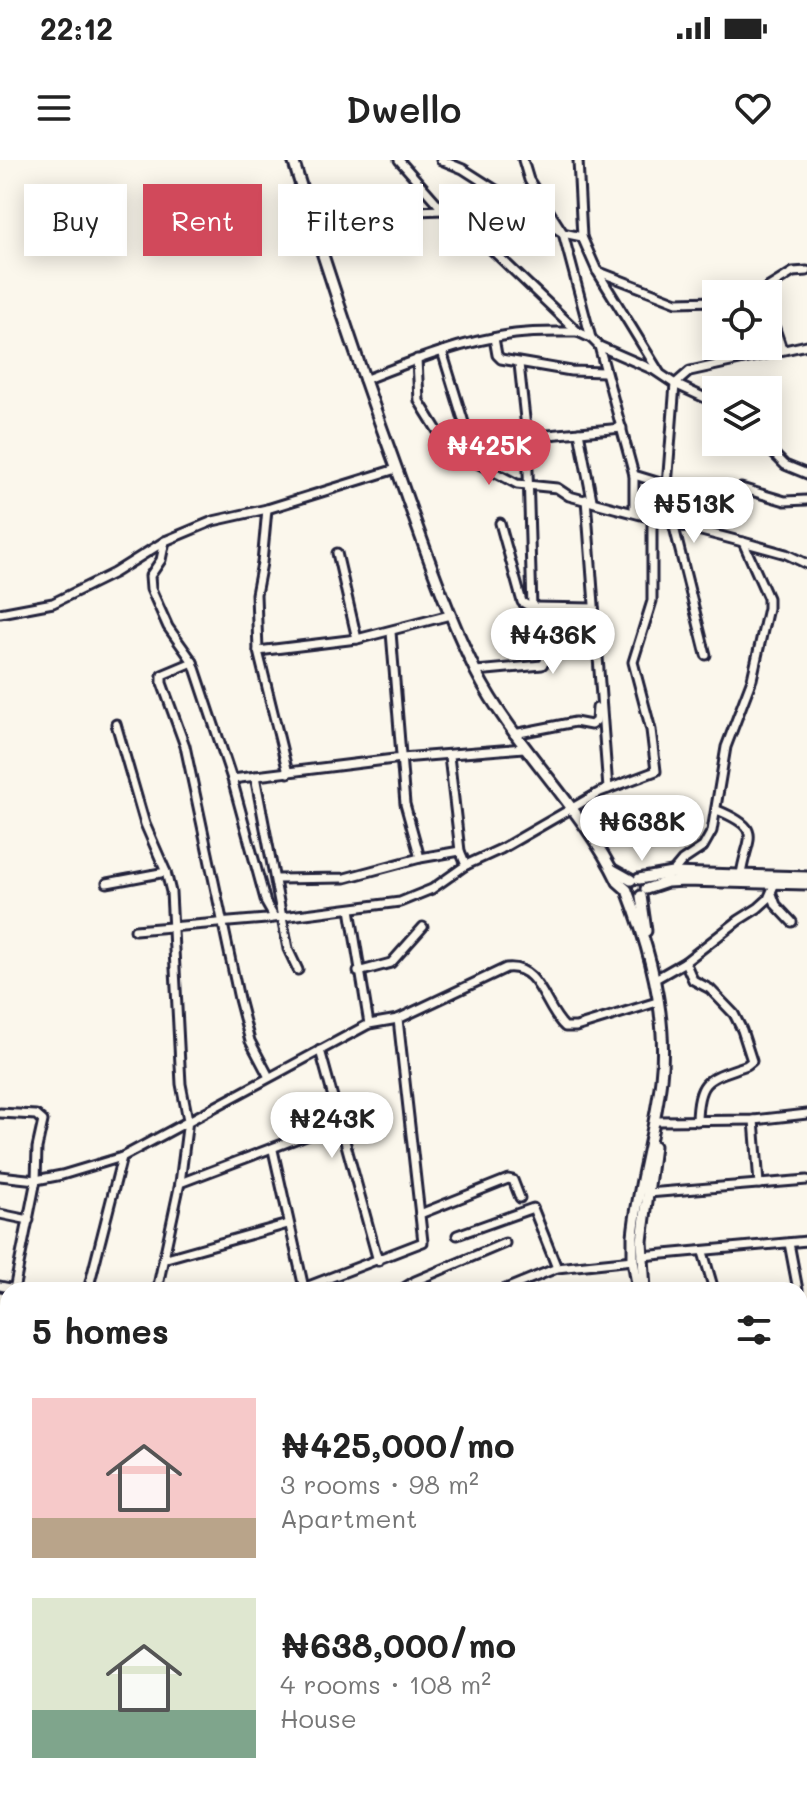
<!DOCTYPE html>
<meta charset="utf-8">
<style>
body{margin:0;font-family:Mali,sans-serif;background:#f2f2f2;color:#222;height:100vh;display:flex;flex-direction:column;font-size:30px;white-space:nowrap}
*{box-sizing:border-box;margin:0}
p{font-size:26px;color:#767676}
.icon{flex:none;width:44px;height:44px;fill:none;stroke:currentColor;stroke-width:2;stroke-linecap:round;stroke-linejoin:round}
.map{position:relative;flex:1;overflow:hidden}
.sheet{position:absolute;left:0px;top:1122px;width:808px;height:514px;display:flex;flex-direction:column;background:#fff;border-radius:24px 24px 0 0;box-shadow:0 4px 20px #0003}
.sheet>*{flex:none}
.hud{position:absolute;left:24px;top:24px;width:760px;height:72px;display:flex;gap:16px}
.fabs{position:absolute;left:702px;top:120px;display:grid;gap:16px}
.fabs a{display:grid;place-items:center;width:80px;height:80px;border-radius:0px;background:#fff;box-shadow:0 4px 20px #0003;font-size:40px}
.price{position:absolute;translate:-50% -68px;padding:0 18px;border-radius:28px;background:#fff;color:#222;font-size:26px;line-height:52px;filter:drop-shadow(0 2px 4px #0008)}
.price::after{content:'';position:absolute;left:50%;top:48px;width:24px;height:18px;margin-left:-12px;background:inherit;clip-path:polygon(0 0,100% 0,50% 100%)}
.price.active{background:#d1495b;color:#fff}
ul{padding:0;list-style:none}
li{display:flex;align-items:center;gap:24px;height:200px;padding:0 32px}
li span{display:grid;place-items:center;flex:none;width:224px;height:160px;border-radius:0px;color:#555}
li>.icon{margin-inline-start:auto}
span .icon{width:96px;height:96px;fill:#fffc;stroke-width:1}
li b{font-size:34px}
h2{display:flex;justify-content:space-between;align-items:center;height:96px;padding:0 32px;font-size:34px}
.chip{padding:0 28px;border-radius:0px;background:#fff;box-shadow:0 4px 20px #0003;font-size:28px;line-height:72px}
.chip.active{background:#d1495b;color:#fff}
.status{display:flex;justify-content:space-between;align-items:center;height:56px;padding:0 40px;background:#fff;direction:ltr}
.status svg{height:22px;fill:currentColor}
header{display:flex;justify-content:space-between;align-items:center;height:104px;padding:0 32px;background:#fff;font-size:36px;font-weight:600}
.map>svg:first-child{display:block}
</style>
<div class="status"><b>22:12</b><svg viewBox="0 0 49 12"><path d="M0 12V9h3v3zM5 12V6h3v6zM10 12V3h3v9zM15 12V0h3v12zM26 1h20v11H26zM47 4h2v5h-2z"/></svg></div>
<header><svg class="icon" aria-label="menu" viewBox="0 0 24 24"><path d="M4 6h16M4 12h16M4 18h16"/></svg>Dwello<svg class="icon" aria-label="heart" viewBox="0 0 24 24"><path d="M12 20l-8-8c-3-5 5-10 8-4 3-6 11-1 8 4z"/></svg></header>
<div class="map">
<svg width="807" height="1635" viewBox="0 0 807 1635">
<rect width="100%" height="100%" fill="#fbf7ec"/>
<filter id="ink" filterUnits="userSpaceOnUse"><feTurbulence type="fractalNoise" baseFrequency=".0125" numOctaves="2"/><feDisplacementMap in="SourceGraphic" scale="16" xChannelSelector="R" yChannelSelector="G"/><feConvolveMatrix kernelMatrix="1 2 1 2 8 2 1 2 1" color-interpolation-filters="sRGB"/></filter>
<g filter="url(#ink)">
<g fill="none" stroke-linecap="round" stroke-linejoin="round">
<defs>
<g id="street">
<path d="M399,0l44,50 47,38 88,84 13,6 8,8 55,24 21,14 41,19"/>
<path d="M441,0l22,9 100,64 19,4 15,34 62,101"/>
<path d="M523,0l6,20 34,53 28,105"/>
<path d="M578,0l4,77"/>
<path d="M310,55l133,-5"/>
<path d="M597,111l80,31 39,-1"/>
<path d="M763,134l1,-4 29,-18 14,-1"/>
<path d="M768,148l14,41"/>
<path d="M494,178l3,17 4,4 70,12 34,1"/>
<path d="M599,186l35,129v36"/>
<path d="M442,191l23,75 4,26"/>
<path d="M417,199l2,42 26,42 24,9 10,12 38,20 40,4 12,8 174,46 43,12 21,10"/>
<path d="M364,220c48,-19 99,-39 151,-46 21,-3 42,-2 63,-2"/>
<path d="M579,272l13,68"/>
<path d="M527,277l95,-9"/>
<path d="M762,282l23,23 22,9"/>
<path d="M634,315l59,18 24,1"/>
<path d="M667,326l8,-102 15,-13 117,-26"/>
<path d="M741,328l44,13 22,-1"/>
<path d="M586,339l22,290"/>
<path d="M267,349l-5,54 -6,31 2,57 30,122"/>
<path d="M500,363l22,79 10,6"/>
<path d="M673,363l33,132"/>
<path d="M165,381l-4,19 -11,16 1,13 17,38 25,35 39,117 34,124 8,14"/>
<path d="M337,393l20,86"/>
<path d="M533,447l61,1"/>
<path d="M0,453l53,-10 61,-30 51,-32 48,-20 54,-12 129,-40"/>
<path d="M391,472l14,172 15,54"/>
<path d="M258,491l99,-12 93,-24"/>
<path d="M193,502l-31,13v8l23,63 54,253 11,42 19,36"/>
<path d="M476,511l66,-6 4,-4 -14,-53 -5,-171 -8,-73"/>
<path d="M116,564l29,100 21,48 5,20 10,192 7,36 -8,63 -23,107"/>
<path d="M514,574l61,-12 16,3 5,-4 1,-13"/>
<path d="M449,596l11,95 6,14"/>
<path d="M255,616l33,173 10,21"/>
<path d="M232,619l170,-21 122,-10"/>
<path d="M717,650c49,20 29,27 24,65"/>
<path d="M672,713l10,-12 21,-14 9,-16 14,-84 26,-68 16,-71v-10l-25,-56"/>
<path d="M276,719l69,-1 75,-20 40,-7"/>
<path d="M107,723l59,-11"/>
<path d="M772,734l4,11 16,17"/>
<path d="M350,749l19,115"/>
<path d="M135,770l131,-11 134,-17 32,-13 34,-24 35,-16 99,-57 56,-21 -5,-41 -18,-68 19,-61v-84"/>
<path d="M685,802l8,18 17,9 24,25 8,16 10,31 -5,4c-38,14 -49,12 -50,56"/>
<path d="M358,812l33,-9 32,-36"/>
<path d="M657,818l28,-16 54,-42 19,-12 10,-9 7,-16"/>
<path d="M320,890l58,211"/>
<path d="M0,953l36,2 7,6 -6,27 -1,32 -22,110"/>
<path d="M754,960l5,64"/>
<path d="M657,961l97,-1 53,-6"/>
<path d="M273,990l31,138"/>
<path d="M0,1016l36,4 26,-5 60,-18 247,-133 29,-5 108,-51c34,-4 38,40 59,59h11l81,-25"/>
<path d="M180,1023l158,-60"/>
<path d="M648,1033l159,-13"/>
<path d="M0,1054l29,6"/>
<path d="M420,1054l88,-35 5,1 7,18"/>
<path d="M457,1075l76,-27 24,60 76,-8"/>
<path d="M789,1083l9,47"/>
<path d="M703,1092l11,38"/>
<path d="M642,1096l165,-15"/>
<path d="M163,1099l125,-35"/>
<path d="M0,1126l15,3"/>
<path d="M88,1130l34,-133"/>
<path d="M298,1130l125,-48 -25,-223"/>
<path d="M401,1130l14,-9 90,-38"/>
<path d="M503,1130l54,-22"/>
<path d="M800,1140l4,20"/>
<path d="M0,1190l8,-30"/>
<path d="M800,1229l7,-1"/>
<path d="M800,1316l7,-2"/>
<path d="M0,1347l8,1"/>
<path d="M800,1403l7,-1"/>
<path d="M0,1443l3,-18"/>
<path d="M800,1480l7,-2"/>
<path d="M54,1635l1,-7"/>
<path d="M126,1635l2,-7"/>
<path d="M341,1635l17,-7"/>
<path d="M428,1635l7,-7"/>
</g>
<g id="secondary">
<path d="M293,0c33,108 69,215 108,321 23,65 45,130 75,191 39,76 105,133 142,210l9,8"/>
<path d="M613,710l18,10"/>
<path d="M639,719l33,-6 135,4"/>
<path d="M646,729l21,-7 18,-1 122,3"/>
<path d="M628,733c22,57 40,125 33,186 -6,53 -23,104 -28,157v24l5,30"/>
<path d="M641,736l5,35"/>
<path d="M645,1130l-3,-49 12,-95"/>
<path d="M746,1628l2,7"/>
<path d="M754,1628l2,7"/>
</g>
</defs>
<use href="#street" stroke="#22223b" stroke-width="13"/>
<use href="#secondary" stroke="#22223b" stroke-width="15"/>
<use href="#street" stroke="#fbf7ec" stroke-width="7"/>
<use href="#secondary" stroke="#fbf7ec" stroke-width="9"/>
</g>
</g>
</svg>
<div class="fabs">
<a><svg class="icon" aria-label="locate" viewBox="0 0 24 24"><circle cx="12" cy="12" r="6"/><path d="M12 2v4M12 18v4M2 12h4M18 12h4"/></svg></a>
<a><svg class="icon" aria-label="layers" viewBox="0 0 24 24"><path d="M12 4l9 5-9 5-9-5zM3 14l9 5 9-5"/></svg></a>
</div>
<b class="price active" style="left:489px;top:327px">₦425K</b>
<b class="price" style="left:694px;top:385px">₦513K</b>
<b class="price" style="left:553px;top:516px">₦436K</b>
<b class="price" style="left:642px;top:703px">₦638K</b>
<b class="price" style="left:332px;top:1000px">₦243K</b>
<div class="hud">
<a class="chip">Buy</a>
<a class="chip active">Rent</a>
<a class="chip">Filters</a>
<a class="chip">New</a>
</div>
<section class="sheet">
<h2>5 homes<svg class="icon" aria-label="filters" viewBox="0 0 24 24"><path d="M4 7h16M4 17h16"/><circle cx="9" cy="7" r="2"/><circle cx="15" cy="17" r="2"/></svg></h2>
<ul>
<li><span style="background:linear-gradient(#f6c9c9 75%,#b9a48a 0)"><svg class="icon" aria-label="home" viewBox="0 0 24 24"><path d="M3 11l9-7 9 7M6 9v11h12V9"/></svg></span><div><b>₦425,000/mo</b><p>3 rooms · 98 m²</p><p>Apartment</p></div></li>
<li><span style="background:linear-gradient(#dfe7d0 70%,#7fa58c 0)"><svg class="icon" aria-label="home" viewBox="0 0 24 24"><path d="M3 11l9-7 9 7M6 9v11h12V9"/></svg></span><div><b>₦638,000/mo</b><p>4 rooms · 108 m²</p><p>House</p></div></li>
</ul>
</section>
</div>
